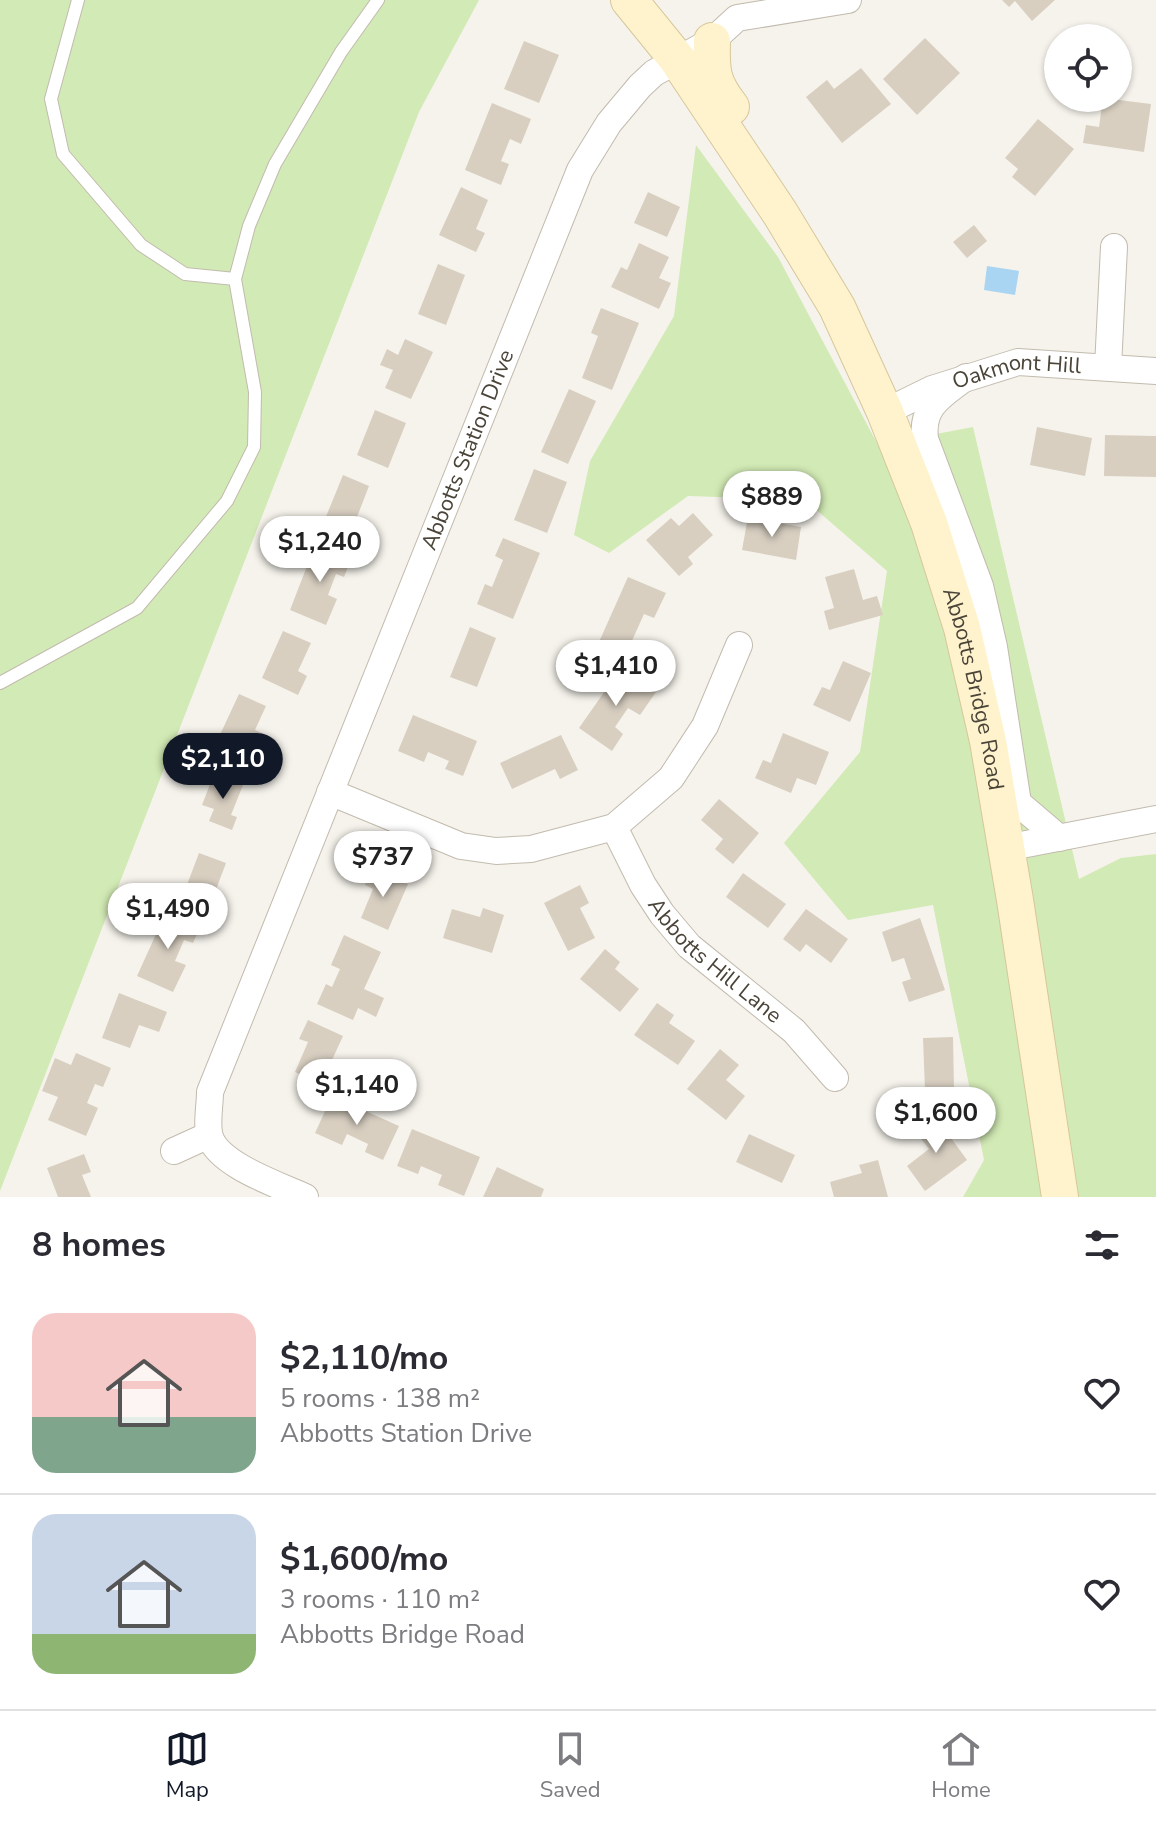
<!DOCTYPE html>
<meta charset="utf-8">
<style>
body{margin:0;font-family:"Nunito Sans",sans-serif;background:#f2f2f3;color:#2b2b33;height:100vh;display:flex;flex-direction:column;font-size:30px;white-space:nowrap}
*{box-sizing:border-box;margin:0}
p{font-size:26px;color:#7c7c81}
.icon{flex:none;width:44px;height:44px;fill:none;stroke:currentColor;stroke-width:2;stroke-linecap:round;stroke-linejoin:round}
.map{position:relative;height:1197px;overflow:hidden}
.panel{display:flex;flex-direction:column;background:#fff;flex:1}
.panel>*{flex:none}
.controls{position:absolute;left:1044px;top:24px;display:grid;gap:16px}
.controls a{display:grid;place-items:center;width:88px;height:88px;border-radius:50%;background:#fff;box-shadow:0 2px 6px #0004;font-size:40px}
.price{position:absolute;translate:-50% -68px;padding:0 18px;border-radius:28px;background:#fff;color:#222;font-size:26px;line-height:52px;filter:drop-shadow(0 2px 4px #0008)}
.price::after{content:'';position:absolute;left:50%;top:48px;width:24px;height:18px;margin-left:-12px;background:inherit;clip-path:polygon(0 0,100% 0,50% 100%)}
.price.on{background:#111827;color:#fff}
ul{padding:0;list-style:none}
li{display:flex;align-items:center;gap:24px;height:200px;padding:0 32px}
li+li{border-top:2px solid #e1e1e2}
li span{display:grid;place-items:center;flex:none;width:224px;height:160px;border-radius:24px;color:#555}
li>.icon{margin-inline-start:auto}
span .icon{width:96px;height:96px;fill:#fffc;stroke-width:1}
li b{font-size:34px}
h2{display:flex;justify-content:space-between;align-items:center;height:96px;padding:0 32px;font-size:34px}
.tabs{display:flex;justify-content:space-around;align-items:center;height:112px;border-top:2px solid #e1e1e2;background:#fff;font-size:22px;color:#7c7c81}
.tabs a{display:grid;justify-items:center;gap:4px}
.tabs .on{color:#111827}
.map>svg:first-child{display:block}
</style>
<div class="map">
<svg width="1156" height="1197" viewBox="0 0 1156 1197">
<rect width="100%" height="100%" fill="#f6f3ec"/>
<g fill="#d2eab5">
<path d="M0,0h479l-60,112 -419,1079z"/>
<path d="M696,145l82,112 100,188 95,-18 106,452 42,-21 35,-4v343h-193l21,-37 -51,-255 -85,15 -64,-77 76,-91 27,-181 -82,-71 -117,-4 -79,57 -35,-18 16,-74 84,-145z"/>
</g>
<path fill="#a9d4f2" d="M987,266l32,5 -4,24 -31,-5z"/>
<g fill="#d8cfc1">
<path d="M1002,0h53l-23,21 -17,-20 -6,6z"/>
<path d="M925,38l35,35 -43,42 -34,-36z"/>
<path d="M524,41l35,14 -20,48 -35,-14z"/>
<path d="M861,68l30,36 -49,39 -36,-46 21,-17 7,9z"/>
<path d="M1103,98l48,6 -7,48 -61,-9 3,-18 13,2z"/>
<path d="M492,103l39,16 -10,25 -11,-5 -9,22 8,3 -8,21 -36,-15z"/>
<path d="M1038,119l36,30 -39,47 -23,-19 6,-8 -13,-11z"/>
<path d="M461,187l27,13 -12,29 9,4 -9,19 -37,-17z"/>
<path d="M648,192l32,15 -13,30 -33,-14z"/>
<path d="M974,225l13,16 -20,17 -14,-16z"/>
<path d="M639,243l30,14 -10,21 12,5 -12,26 -48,-22 10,-20 6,3z"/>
<path d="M438,264l27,11 -19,50 -28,-11z"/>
<path d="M601,308l38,15 -27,67 -30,-12 16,-42 -7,-3z"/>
<path d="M405,339l28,13 -22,47 -26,-11 8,-18 -13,-5 7,-16 11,6z"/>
<path d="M569,389l27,12 -28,63 -27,-12z"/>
<path d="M375,410l31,13 -18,45 -31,-13z"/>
<path d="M1037,427l55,11 -7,38 -55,-11z"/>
<path d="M1105,435l51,1v41l-52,-1z"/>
<path d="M534,469l33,13 -20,51 -33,-13z"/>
<path d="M343,475l26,11 -19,49 -27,-11z"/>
<path d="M693,513l20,22 -25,22 5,7 -14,12 -33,-36 25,-22 8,8z"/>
<path d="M748,517l53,10 -5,33 -54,-10z"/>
<path d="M503,538l37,15 -27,66 -36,-15 8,-20 7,3 11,-27 -8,-4z"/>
<path d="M316,543l36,14 -8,20 -8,-3 -8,21 9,4 -11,26 -36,-15z"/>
<path d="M854,569l9,31 14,-4 6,19 -54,15 -5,-19 10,-3 -9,-31z"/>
<path d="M628,577l38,16 -12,25 -10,-4 -18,40 -27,-12z"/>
<path d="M470,627l26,11 -19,49 -27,-10z"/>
<path d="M283,631l28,12 -13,28 9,5 -9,19 -36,-17z"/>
<path d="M843,661l28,12 -21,49 -37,-17 9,-18 8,3z"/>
<path d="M621,668l35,24 -16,23 -12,-7 -13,19 8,7 -11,17 -33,-23z"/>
<path d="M239,694l27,12 -11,24 20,9 -10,21 -47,-21z"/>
<path d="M413,715l64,26 -14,35 -18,-7 4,-8 -21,-9 -4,10 -26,-11z"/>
<path d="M783,733l46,19 -13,33 -19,-7 -6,15 -36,-15 8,-18 8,3z"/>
<path d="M561,735l17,35 -18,9 -5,-10 -43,20 -12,-26z"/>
<path d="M214,774l29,11 -12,30 6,2 -5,13 -23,-9 5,-12 -12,-4z"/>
<path d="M719,799l40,34 -26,31 -18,-15 8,-10 -22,-19z"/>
<path d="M199,853l27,10 -17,45 -27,-10z"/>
<path d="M372,868l36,16 -20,46 -27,-12 12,-29 -8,-4z"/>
<path d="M743,873l43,31 -18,24 -42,-31z"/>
<path d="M580,885l9,18 -9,5 15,30 -27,13 -24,-48z"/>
<path d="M483,908l21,7 -12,38 -49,-15 9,-29 28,8z"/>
<path d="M806,909l42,30 -17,24 -25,-19 -6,8 -17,-13z"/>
<path d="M167,910l34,15 -8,18 -9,-3 -9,21 11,4 -13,27 -36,-16z"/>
<path d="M920,918l25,72 -36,12 -7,-20 9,-3 -7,-21 -12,4 -10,-30z"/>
<path d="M344,935l37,17 -17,37 20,9 -8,19 -18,-9 -5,12 -36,-16 9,-20 6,3 8,-18 -9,-4z"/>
<path d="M605,949l15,13 -5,7 24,20 -19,23 -40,-33z"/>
<path d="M119,993l48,19 -8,20 -20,-7 -9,23 -28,-10z"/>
<path d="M657,1003l17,12 -5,8 26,18 -17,24 -44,-30z"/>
<path d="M308,1020l35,16 -22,48 -26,-12 13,-30 -9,-3z"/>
<path d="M953,1037l1,52 -29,1 -2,-52z"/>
<path d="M720,1049l19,16 -13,15 19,16 -19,24 -39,-31z"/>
<path d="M76,1053l35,15 -8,19 -8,-3 -8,19 11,5 -12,28 -38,-16 10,-23 -16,-6 13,-33 16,7z"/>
<path d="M332,1096l67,30 -16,34 -18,-8 3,-8 -21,-10 -5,11 -27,-12z"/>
<path d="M935,1116l32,44 -42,31 -18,-25 22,-17 -14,-18z"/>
<path d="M412,1129l68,28 -16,39 -26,-11 4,-10 -21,-9 -3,8 -21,-8z"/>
<path d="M749,1134l46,21 -13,28 -46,-21z"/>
<path d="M84,1154l7,18 -9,3 9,22h-33l-11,-29z"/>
<path d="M878,1160l10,37h-54l-4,-15 32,-9 -3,-8z"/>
<path d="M497,1167l47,22 -3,8h-58z"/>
</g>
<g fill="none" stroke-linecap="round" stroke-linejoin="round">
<defs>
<g id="service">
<path d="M78,0l-27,99 12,55 78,91 44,29 50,5"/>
<path d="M0,683l137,-75 90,-107 27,-54 1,-55 -20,-113 14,-53 26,-62 66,-112 37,-52"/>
</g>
<g id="minor">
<path d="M1108,367l6,-120"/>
<path d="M966,377c-24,19 -45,28 -41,62l55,147 14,61 24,156 41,35"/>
<path id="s1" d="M885,412l47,-23 86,-27 138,9"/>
<path d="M330,792l131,54 35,5 35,-2 83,-22 57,-49 34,-52 34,-81"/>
<path id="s2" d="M614,827l29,58 19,29 27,32 105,85 41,47"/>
<path d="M1006,848l150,-29"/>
<path d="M174,1151l35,-16"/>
<path id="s3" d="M305,1197c-26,-12 -86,-32 -95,-60 -4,-13 0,-31 0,-45l370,-922 29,-47 31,-37 14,-13 58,-32 25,-23 111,-18"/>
</g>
<g id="secondary">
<path id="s4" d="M629,0l48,59 103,154 57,94 48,105 44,111 33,105 26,113 27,159 45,297"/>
<path d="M712,41c-1,30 0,42 19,66"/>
</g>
</defs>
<use href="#service" stroke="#c2bbae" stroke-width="14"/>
<use href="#minor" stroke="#c2bbae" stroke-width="28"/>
<use href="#secondary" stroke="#d6c79b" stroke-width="38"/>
<use href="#service" stroke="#fff" stroke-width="12"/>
<use href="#minor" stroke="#fff" stroke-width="26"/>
<use href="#secondary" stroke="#fff3cd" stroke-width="36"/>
</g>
<g text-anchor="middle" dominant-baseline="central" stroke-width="6" stroke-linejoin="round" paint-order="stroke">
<g font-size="22" fill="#4b4439" stroke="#fff">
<text stroke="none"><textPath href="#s1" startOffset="140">Oakmont Hill</textPath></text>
<text stroke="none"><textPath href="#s3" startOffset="852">Abbotts Station Drive</textPath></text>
<text stroke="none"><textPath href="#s4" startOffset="778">Abbotts Bridge Road</textPath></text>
<text stroke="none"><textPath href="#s2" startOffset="170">Abbotts Hill Lane</textPath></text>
</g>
</g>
</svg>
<div class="controls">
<a><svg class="icon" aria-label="locate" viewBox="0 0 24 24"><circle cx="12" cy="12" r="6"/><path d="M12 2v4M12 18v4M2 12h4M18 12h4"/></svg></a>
</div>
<b class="price" style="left:772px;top:539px">$889</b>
<b class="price" style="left:320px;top:584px">$1,240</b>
<b class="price" style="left:616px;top:708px">$1,410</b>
<b class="price on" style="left:223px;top:801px">$2,110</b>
<b class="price" style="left:383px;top:899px">$737</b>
<b class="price" style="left:168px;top:951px">$1,490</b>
<b class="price" style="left:357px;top:1127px">$1,140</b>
<b class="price" style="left:936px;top:1155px">$1,600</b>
</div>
<section class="panel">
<h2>8 homes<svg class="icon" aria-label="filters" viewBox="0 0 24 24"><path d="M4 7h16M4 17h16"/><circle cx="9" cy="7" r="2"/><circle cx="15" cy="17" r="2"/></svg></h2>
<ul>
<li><span style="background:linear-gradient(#f6c9c9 65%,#7fa58c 0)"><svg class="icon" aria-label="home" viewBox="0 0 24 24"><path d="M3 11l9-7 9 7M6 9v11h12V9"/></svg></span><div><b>$2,110/mo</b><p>5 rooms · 138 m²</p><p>Abbotts Station Drive</p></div><svg class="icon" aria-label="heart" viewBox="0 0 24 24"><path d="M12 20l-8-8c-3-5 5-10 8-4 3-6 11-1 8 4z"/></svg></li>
<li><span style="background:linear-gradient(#c9d6e8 75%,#8fb573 0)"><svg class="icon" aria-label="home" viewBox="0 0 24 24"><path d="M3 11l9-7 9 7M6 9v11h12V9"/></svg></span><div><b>$1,600/mo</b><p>3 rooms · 110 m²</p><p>Abbotts Bridge Road</p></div><svg class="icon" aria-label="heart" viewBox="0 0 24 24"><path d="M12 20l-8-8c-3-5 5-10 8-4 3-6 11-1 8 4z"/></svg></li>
</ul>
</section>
<nav class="tabs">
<a class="on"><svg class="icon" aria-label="map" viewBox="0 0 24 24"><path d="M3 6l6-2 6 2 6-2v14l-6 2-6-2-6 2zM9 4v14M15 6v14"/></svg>Map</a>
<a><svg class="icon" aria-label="saved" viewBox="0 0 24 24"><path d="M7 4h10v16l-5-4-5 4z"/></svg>Saved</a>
<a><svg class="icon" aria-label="home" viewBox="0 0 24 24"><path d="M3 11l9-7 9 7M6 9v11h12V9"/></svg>Home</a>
</nav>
